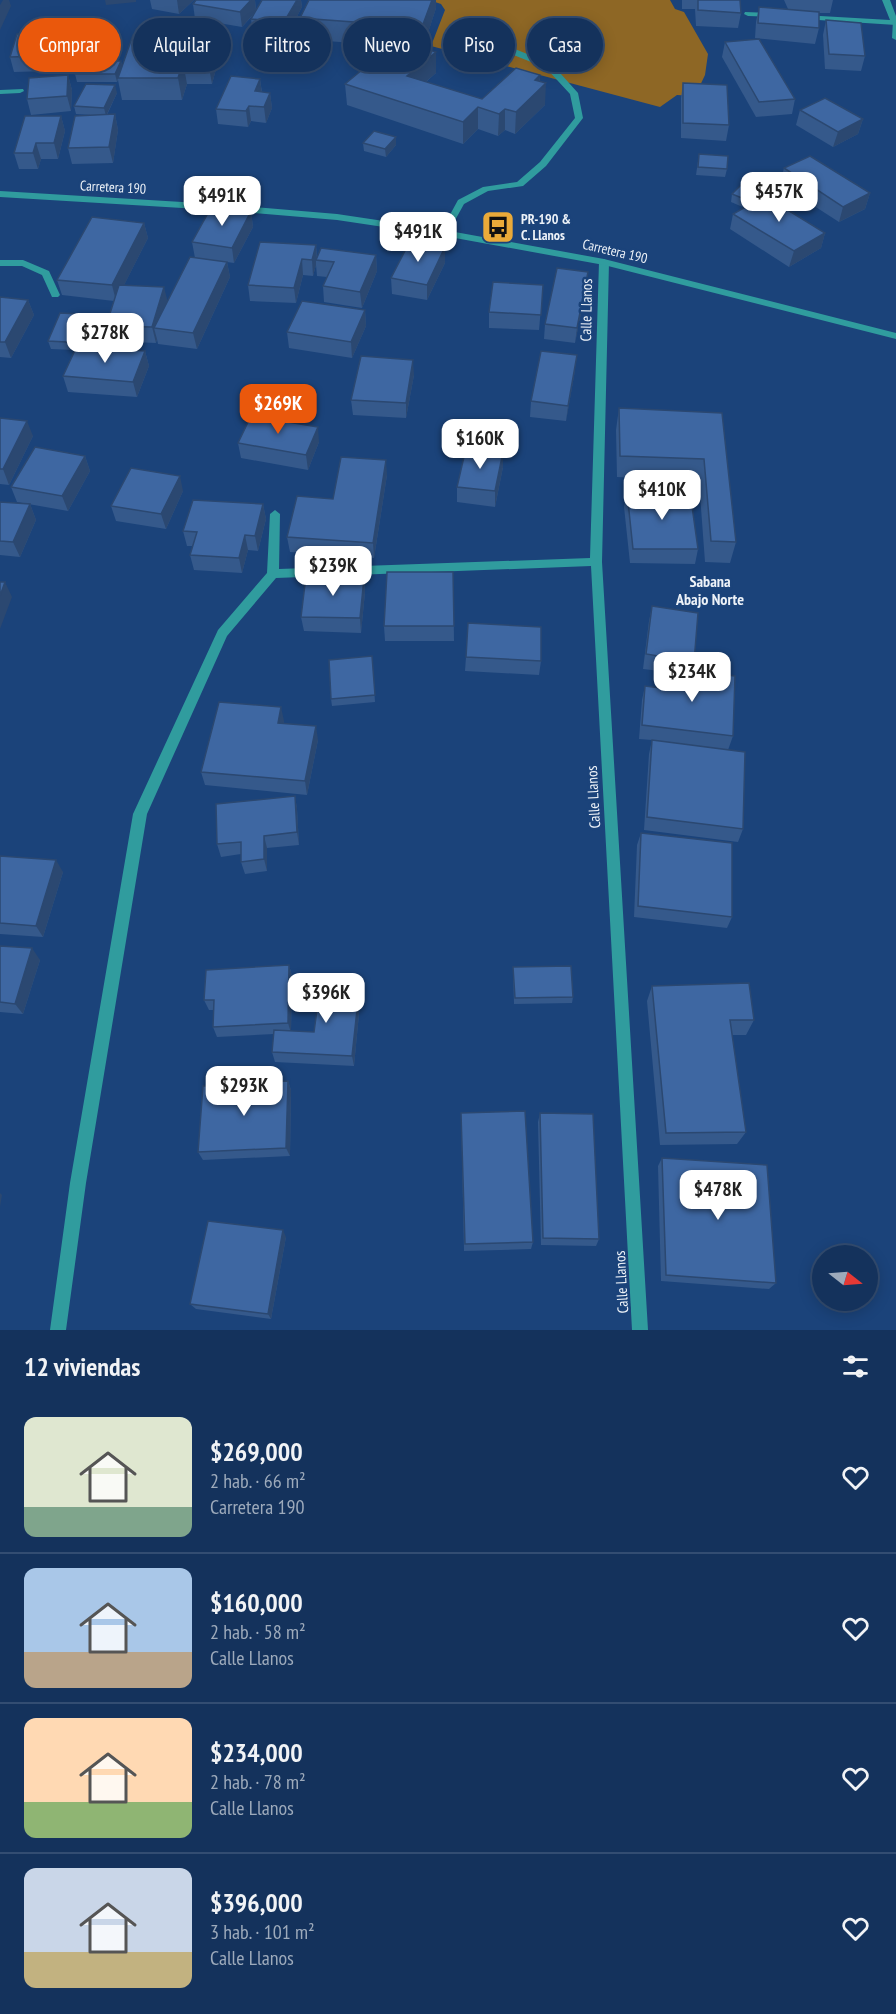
<!DOCTYPE html>
<html lang="es">
<meta charset="utf-8">
<style>
body{margin:0;font-family:"PT Sans Narrow",sans-serif;background:#1d3a62;color:#f1f3f6;height:100vh;display:flex;flex-direction:column;font-size:22px;white-space:nowrap}
*{box-sizing:border-box;margin:0}
p{font-size:20px;color:#9daabb}
.icon{flex:none;width:33px;height:33px;fill:none;stroke:currentColor;stroke-width:2;stroke-linecap:round;stroke-linejoin:round}
.map{position:relative;height:1330px;overflow:hidden}
.sheet{display:flex;flex-direction:column;background:#14325c;flex:1}
.sheet>*{flex:none}
.hud{position:absolute;left:18px;top:18px;width:861px;height:54px;display:flex;gap:12px}
.needle{width:39px;rotate:107deg}
.controls{position:absolute;left:812px;top:1245px;display:grid;gap:12px}
.controls a{display:grid;place-items:center;width:66px;height:66px;border-radius:50%;background:#14325c;box-shadow:0 3px 15px #0003,0 0 0 2px #334d72;font-size:30px}
.price{position:absolute;translate:-50% -51px;padding:0 14px;border-radius:12px;background:#fff;color:#222;font-size:20px;line-height:39px;filter:drop-shadow(0 2px 3px #0008)}
.price::after{content:'';position:absolute;left:50%;top:36px;width:18px;height:14px;margin-left:-9px;background:inherit;clip-path:polygon(0 0,100% 0,50% 100%)}
.price.selected{background:#ea580c;color:#fff}
ul{padding:0;list-style:none}
li{display:flex;align-items:center;gap:18px;height:150px;padding:0 24px}
li+li{border-top:2px solid #334d72}
li span{display:grid;place-items:center;flex:none;width:168px;height:120px;border-radius:12px;color:#555}
li>.icon{margin-inline-start:auto}
span .icon{width:72px;height:72px;fill:#fffc;stroke-width:1}
li b{font-size:26px}
h2{display:flex;justify-content:space-between;align-items:center;height:72px;padding:0 24px;font-size:26px}
.chip{padding:0 21px;border-radius:27px;background:#14325c;box-shadow:0 3px 15px #0003,0 0 0 2px #334d72;font-size:21px;line-height:54px}
.chip.selected{background:#ea580c;color:#fff}
.map>svg:first-child{display:block}
</style>
<div class="map">
<svg width="896" height="1330" viewBox="0 0 896 1330">
<rect width="100%" height="100%" fill="#1b437a"/>
<path fill="#8e6725" d="M429,0h241l5,9 9,3 24,42 -3,21 -10,21 -18,-1 -17,12 -229,-61 14,-36 -4,-6z"/>
<g fill="none" stroke-linecap="round" stroke-linejoin="round">
<g fill="#309c9e" fill-rule="evenodd">
<path d="M882,0h8l6,16v9l-93,-6 -4,-2 4,-2 87,5z"/>
<path d="M745,12l29,1 4,2 -4,2 -26,-1 -4,-2z"/>
<path d="M447,31l53,12 52,21 26,29 5,25 -37,48 -23,20 -35,5 -24,13 -16,29 -4,3 -4,-3 18,-33 25,-13 34,-5 23,-20 35,-44 -5,-24 -24,-26 -52,-21 -47,-12z"/>
<path d="M0,260h23l26,11 11,24 -2,2h-6l-10,-22 -20,-9h-22z"/>
</g>
<g fill="#309c9e" fill-rule="evenodd">
<path d="M893,21h3v19l-4,-2z"/>
<path d="M23,89l1,2 -4,2 -20,1v-4z"/>
<path d="M604,259l5,3 -7,300 46,768h-16l-41,-764 -315,12 -49,58 -80,178 -61,369 -20,147h-16l20,-147 63,-369 85,-184 49,-57 3,-59 5,-4 5,4 -1,55 311,-11 9,-296z"/>
</g>
<path fill="#309c9e" fill-rule="evenodd" d="M0,191l232,14 105,9 107,16 160,29 292,74v6l-292,-74 -160,-29 -107,-16 -105,-9 -232,-14z"/>
</g>
<g fill="#35598b">
<path d="M150,0h44l-15,14 -27,-5z"/>
<path d="M196,0h59l1,10 6,-10h39l1,7 -16,30 -33,-3 -2,-15 5,-7 -14,15 -47,-8 -2,-15z"/>
<path d="M309,0h127v8l-13,40 13,25 -10,9 56,17 58,-24v6l5,24 -30,29 -10,-4 -7,6 -20,-7 -15,15 -116,-39 -2,-21 45,-38 -88,-7 -2,-21z"/>
<path d="M682,0h58l1,13 -3,15 -42,-2 -1,-17h-13z"/>
<path d="M784,0h49l-3,13h-11v15l-4,16 -60,-6 1,-16 3,-15 29,2z"/>
<path d="M826,20l39,36 -4,15 -36,-2 -2,-34z"/>
<path d="M51,34l4,15 -7,22 -34,1 -4,-15z"/>
<path d="M725,42l70,57 -3,15 -36,3 -34,-60z"/>
<path d="M219,58l-7,26h-25l-5,16h-60l-4,-20 -1,2h-40l-2,-8 46,-13 1,5z"/>
<path d="M68,75l4,15 -1,21 -40,4 -4,-16z"/>
<path d="M260,79l2,13 8,1 2,15 -6,15 -15,-2 -3,6 -30,-3 -2,-15z"/>
<path d="M683,83l46,42 -3,16 -45,-3v-40z"/>
<path d="M117,93l-10,22 8,-1 3,16 -5,33 -41,1 -4,-16 23,-33 -15,-1 -2,-8z"/>
<path d="M800,110l63,9 -5,15 -25,13 -37,-22z"/>
<path d="M61,116l4,15 -7,28h-17l-3,10h-19l-5,-16z"/>
<path d="M363,143l33,2 -10,12 -22,-6z"/>
<path d="M699,154l28,15 -2,8 -29,-2z"/>
<path d="M784,168l86,25 -5,16 -26,13 -59,-38z"/>
<path d="M774,193l-1,8 52,32 -4,15 -32,19 -59,-38 3,-15 12,-6 -14,-6 1,-8z"/>
<path d="M251,211l2,16 -19,36 -7,-1 3,15 -33,72 -39,-5 -1,-5 -1,4 -45,-2 -5,-15 8,-25 -52,-6 -5,-15 87,-57 4,15 -24,47 44,17 27,-44 -3,-16z"/>
<path d="M316,245l1,12 59,-2 1,16 -15,37 -38,-6 -1,-16 4,-9 -10,-1 -1,-11 -3,11 -10,-1 -7,28 -46,-2 -2,-16z"/>
<path d="M445,247v16l-18,37 -35,-6 -1,-16z"/>
<path d="M588,272l-2,15 -11,56 -31,-4 1,-15z"/>
<path d="M543,285l-4,45 -50,-2v-16z"/>
<path d="M0,297l28,3 6,15 -23,43 -11,-1z"/>
<path d="M365,310l1,16 -14,32 -63,-10 -2,-16z"/>
<path d="M100,323l-10,24 55,4 4,15 -12,31 -69,-5 -5,-16 12,-26 -24,-1 -3,-8z"/>
<path d="M575,370l-9,51 -36,-4 1,-16z"/>
<path d="M414,375l-8,43 -53,-3 -2,-15z"/>
<path d="M619,408l103,5 14,129 -6,21 -25,-1 -6,-81 -82,-4 -1,-47z"/>
<path d="M0,418l33,18 -24,49 -9,-1z"/>
<path d="M319,442l-11,28 -67,-12 -3,-15z"/>
<path d="M85,456l5,15 -22,40 -51,-9 -6,-15z"/>
<path d="M503,467l-8,40 -38,-5v-15z"/>
<path d="M387,475l-13,83 -84,-6 -3,-15 46,-38z"/>
<path d="M183,491l-17,38 -50,-8 -5,-15z"/>
<path d="M627,492l71,57 -3,15 -65,-1 -6,-56z"/>
<path d="M0,502l30,2 6,16 -16,37 -20,-2z"/>
<path d="M263,504l3,15 -8,32 -10,-1 -6,23 -48,-3 -4,-15 3,-9h-6l-4,-15z"/>
<path d="M453,572l1,69h-69l-1,-15z"/>
<path d="M364,578l1,14 -4,41 -57,-2 -3,-14z"/>
<path d="M652,606l42,56 -3,9 42,65 -5,14 15,79 -5,13 -94,-12 5,-76 3,-14 -13,-1 3,-39 3,-14 20,2 3,-16 -25,-3 6,-48z"/>
<path d="M372,656l3,46 -43,4 -1,-7z"/>
<path d="M466,657l75,4 -2,14 -74,-4z"/>
<path d="M284,721l-1,3 35,16 -11,55 -102,-10 -4,-13z"/>
<path d="M295,796l2,13 2,36 -32,3v23l-22,3 -4,-12v-8l-20,3 -4,-13z"/>
<path d="M641,833l91,84 -5,11 -93,-11 3,-72z"/>
<path d="M0,856l63,16 -20,65 -43,-3z"/>
<path d="M0,946l40,14 -17,54 -23,-2z"/>
<path d="M289,965l3,11 -1,55 23,1 47,-39 -7,73 -79,-4 -3,-10 2,-18 -57,3 -4,-10 1,-17h-5l-5,-10z"/>
<path d="M513,967l60,30 -1,6 -58,1 -1,-32z"/>
<path d="M652,986l102,34 -8,15h-14l14,97 -9,12 -77,1 -13,-144z"/>
<path d="M288,1081l3,9 -1,66 -87,4 -5,-8z"/>
<path d="M461,1113l72,129 -2,7 -67,2z"/>
<path d="M540,1113l59,126 -3,7 -55,-1 -3,-123z"/>
<path d="M662,1158l114,125 -7,6 -108,-8 -3,-115z"/>
<path d="M286,1237l-15,82 -75,-10 -6,-5z"/>
</g>
<g fill="#2b4871">
<path d="M3,0h6l2,6 -11,24v-25z"/>
<path d="M105,0h31v2l-30,3z"/>
<path d="M177,0h17l-15,14z"/>
<path d="M251,0h4l1,11 -14,16 -2,-15z"/>
<path d="M297,0h4l1,7 -16,30 -2,-15z"/>
<path d="M432,0h4v8l-13,41 -1,-22z"/>
<path d="M51,34l4,15 -7,22 -4,-15z"/>
<path d="M216,36l3,22 -7,26 -4,-22z"/>
<path d="M436,52v21l-28,24 -1,-21z"/>
<path d="M121,61l2,8 -5,9 -1,4 -2,-8z"/>
<path d="M183,62l4,22 -5,16 -4,-22z"/>
<path d="M68,75l4,15 -1,21 -4,-15z"/>
<path d="M540,75l-1,15 7,-7 -1,22 -30,29 1,-22 19,-32z"/>
<path d="M260,79l2,15 -7,-3z"/>
<path d="M115,85l2,8 -11,23 -2,-8z"/>
<path d="M270,93l2,15 -6,15 -2,-16z"/>
<path d="M249,106l2,15 -3,6 -2,-16z"/>
<path d="M478,107v22l-15,15v-22z"/>
<path d="M505,109v21l-7,6 1,-22z"/>
<path d="M115,114l3,16 -5,33 -4,-16z"/>
<path d="M61,116l4,15 -7,28 -4,-16z"/>
<path d="M863,119l-5,15 -25,13 5,-15z"/>
<path d="M396,137v8l-10,12 -1,-8z"/>
<path d="M36,143l5,16 -3,10 -5,-16z"/>
<path d="M774,193l-1,8 -19,2z"/>
<path d="M870,193l-5,16 -26,13 4,-15z"/>
<path d="M251,211l2,16 -19,36 -2,-15z"/>
<path d="M144,223l4,15 -32,63 -4,-16z"/>
<path d="M825,233l-4,15 -32,19 5,-16z"/>
<path d="M316,245l1,15h-1v5l-3,11 -1,-16z"/>
<path d="M445,247v16l-18,37v-15z"/>
<path d="M376,255l1,16 -15,37 -2,-16z"/>
<path d="M302,259l1,16 -7,28 -2,-15z"/>
<path d="M227,262l3,15 -33,72 -4,-16z"/>
<path d="M588,272l-2,15 -11,56 2,-15z"/>
<path d="M164,287l4,16 -14,25 3,11 -1,4 -4,-16z"/>
<path d="M28,300l6,15 -23,43 -6,-16z"/>
<path d="M365,310l1,16 -14,32 -1,-16z"/>
<path d="M98,315l2,8 -12,28 -3,-8z"/>
<path d="M145,351l4,15 -12,31 -4,-15z"/>
<path d="M577,355l-2,15 -9,51 2,-15z"/>
<path d="M413,360l1,15 -8,43v-15z"/>
<path d="M27,421l6,15 -24,49 -6,-16z"/>
<path d="M318,427l1,15 -11,28 -2,-15z"/>
<path d="M503,452v15l-8,40v-16z"/>
<path d="M85,456l5,15 -22,40 -6,-15z"/>
<path d="M386,460l1,15 -13,83 -1,-15z"/>
<path d="M180,476l3,15 -17,38 -5,-15z"/>
<path d="M30,504l6,16 -16,37 -7,-15z"/>
<path d="M263,504l3,15 -8,32 -3,-15z"/>
<path d="M245,535l3,15 -6,23 -3,-15z"/>
<path d="M364,578l1,14 -4,41 -1,-15z"/>
<path d="M5,582l7,15 -12,32v-33z"/>
<path d="M281,707l3,14 -3,16 -3,-14z"/>
<path d="M316,726l2,14 -11,55 -2,-14z"/>
<path d="M295,796l2,13 2,36 -2,-13z"/>
<path d="M264,836l3,12v23l-3,-12z"/>
<path d="M56,860l7,12 -20,65 -7,-11z"/>
<path d="M32,948l8,12 -17,54 -8,-10z"/>
<path d="M289,965l3,11 -1,57 -3,-10z"/>
<path d="M360,982l1,11 -7,73 -2,-10z"/>
<path d="M288,1081l3,9 -1,66 -4,-8z"/>
<path d="M0,1193l2,2 -2,12z"/>
<path d="M283,1230l3,7 -15,82 -3,-5z"/>
</g>
<g fill="#3e67a2" stroke="#2b4871" stroke-width="1.5">
<path d="M196,0h55l-11,12 -47,-8z"/>
<path d="M262,0h35l-13,22 -33,-3z"/>
<path d="M309,0h123l-10,27 -122,-9z"/>
<path d="M698,0h42l1,13 -43,-3z"/>
<path d="M759,7l60,5v16l-61,-5z"/>
<path d="M826,20l35,3 4,33 -36,-2z"/>
<path d="M17,34h34l-7,22 -34,1z"/>
<path d="M133,35l83,1 -8,26h-25l-5,16h-60z"/>
<path d="M759,39l36,60 -36,3 -34,-60z"/>
<path d="M398,40l38,12 -29,24 75,23 34,-31 24,7 -5,5 11,3 -30,29 -11,-3 -6,5 -21,-7 -15,15 -118,-38z"/>
<path d="M80,60l41,1 -6,13h-40z"/>
<path d="M68,75l-1,21 -40,3 2,-21z"/>
<path d="M231,76l29,3 -5,12 15,2 -6,14 -15,-1 -3,5 -30,-2z"/>
<path d="M683,83l44,2 2,40 -46,-2z"/>
<path d="M86,84l29,1 -11,23 -30,-2z"/>
<path d="M825,98l38,21 -25,13 -38,-22z"/>
<path d="M115,114l-6,33 -41,1 7,-32z"/>
<path d="M25,116h36l-7,27h-18l-3,10h-19z"/>
<path d="M374,131l22,6 -11,12 -22,-6z"/>
<path d="M699,154l29,2 -1,13 -29,-2z"/>
<path d="M810,156l60,37 -27,14 -59,-39z"/>
<path d="M744,182l30,11 -7,4 -2,-1 -11,7 -22,-9z"/>
<path d="M765,196l60,37 -31,18 -61,-37z"/>
<path d="M212,206l39,5 -19,37 -40,-6z"/>
<path d="M92,217l52,6 -32,62 -55,-5z"/>
<path d="M410,241l35,6 -18,38 -36,-7z"/>
<path d="M260,242l56,3 -4,15 -10,-1 -8,29 -46,-3z"/>
<path d="M321,248l55,7 -16,37 -37,-6 11,-24 -18,-2z"/>
<path d="M190,257l37,5 -34,71 -39,-5z"/>
<path d="M557,268l31,4 -11,56 -32,-4z"/>
<path d="M493,282l50,3 -2,30 -52,-3z"/>
<path d="M119,285l45,2 -12,40 -46,-1z"/>
<path d="M0,297l28,3 -23,42h-5z"/>
<path d="M302,301l63,9 -14,32 -64,-10z"/>
<path d="M60,313l38,2 -13,28 -37,-2z"/>
<path d="M77,346l68,5 -12,31 -70,-6z"/>
<path d="M541,351l36,4 -9,51 -37,-5z"/>
<path d="M361,356l52,4 -7,43 -55,-3z"/>
<path d="M619,408l103,5 14,129 -25,-1 -7,-82 -84,-3z"/>
<path d="M251,416l67,11 -12,28 -68,-12z"/>
<path d="M0,418l27,3 -24,48h-3z"/>
<path d="M35,447l50,9 -23,40 -51,-9z"/>
<path d="M466,448l37,4 -8,39 -38,-4z"/>
<path d="M341,457l45,3 -13,83 -86,-6 10,-41 36,3z"/>
<path d="M131,468l49,8 -19,38 -50,-8z"/>
<path d="M627,492h63l8,57h-65z"/>
<path d="M193,500l70,4 -8,32 -10,-1 -6,23 -49,-3 7,-23 -14,-1z"/>
<path d="M0,502l30,2 -17,38 -13,-1z"/>
<path d="M387,572h66l1,54h-70z"/>
<path d="M306,576l58,2 -4,40 -59,-1z"/>
<path d="M0,582h5l-5,14z"/>
<path d="M652,606l46,7 -4,49 -48,-8z"/>
<path d="M468,623l73,4v34l-75,-4z"/>
<path d="M372,656l3,39 -44,4 -2,-39z"/>
<path d="M669,668l66,8 -2,60 -91,-11 3,-39 23,3z"/>
<path d="M219,702l62,5 -3,16 38,3 -11,55 -104,-9z"/>
<path d="M652,740l93,12 -2,77 -96,-12z"/>
<path d="M295,796l2,36 -33,4v23l-23,3v-20l-24,2 -1,-40z"/>
<path d="M641,833l91,10v74l-94,-11z"/>
<path d="M0,856l56,4 -20,66 -36,-3z"/>
<path d="M0,946l32,2 -17,56 -15,-2z"/>
<path d="M289,965l-1,58 -75,4 1,-27h-10l2,-30z"/>
<path d="M571,966l2,31 -58,1 -2,-31z"/>
<path d="M321,980l39,2 -8,74 -80,-4 2,-22 40,2z"/>
<path d="M749,983l5,37h-24l16,112 -80,1 -14,-147z"/>
<path d="M288,1081l-2,67 -88,4 5,-66z"/>
<path d="M525,1111l8,131 -68,2 -4,-131z"/>
<path d="M540,1113l53,1 6,125 -56,-1z"/>
<path d="M662,1158l105,7 9,118 -110,-8z"/>
<path d="M208,1221l75,9 -15,84 -78,-10z"/>
</g>
<defs>
<symbol id="bus-square" viewBox="-11 -11 22 22"><rect x="-9" y="-9" width="18" height="18" rx="4" fill="#eaaa39" stroke="#1b437a"/><path d="M-5-6H5V4H4V6H2V4H-2V6H-4V4H-5ZM-3.5-4V0h7V-4ZM-3.5 1.2v1.5H-2V1.2ZM2 1.2v1.5H3.5V1.2Z" fill="#111"/></symbol>
</defs>
<g fill-rule="evenodd">
<use href="#bus-square" x="479" y="208" width="38" height="38"/>
</g>
<g text-anchor="middle" dominant-baseline="central" stroke-width="5" stroke-linejoin="round" paint-order="stroke">
<g font-size="14" fill="#edf2f8" stroke="#1b437a">
<text transform="translate(113 187) rotate(3)">Carretera 190</text>
<text transform="translate(615 251) rotate(13)">Carretera 190</text>
</g>
<g font-size="14" font-weight="bold" fill="#edf2f8" stroke="#1b437a" text-anchor="start">
<text x="521" y="219">PR-190 &amp;<tspan x="521" dy="16">C. Llanos</tspan></text>
</g>
<g font-size="15" fill="#edf2f8" stroke="#1b437a">
<text transform="translate(586 310) rotate(-89)">Calle Llanos</text>
<text transform="translate(593 797) rotate(-93)">Calle Llanos</text>
<text transform="translate(621 1282) rotate(-93)">Calle Llanos</text>
</g>
<g font-size="16" font-weight="bold" fill="#edf2f8" stroke="#1b437a">
<text x="710" y="581">Sabana<tspan x="710" dy="18">Abajo Norte</tspan></text>
</g>
</g>
</svg>
<div class="controls">
<a><svg class="needle" viewBox="-14 -14 28 28"><path d="M0-13l5 13h-10z" fill="#e53935"/><path d="M0 13l5-13h-10z" fill="#9daabb"/></svg></a>
</div>
<b class="price" style="left:779px;top:223px">$457K</b>
<b class="price" style="left:222px;top:227px">$491K</b>
<b class="price" style="left:418px;top:263px">$491K</b>
<b class="price" style="left:105px;top:364px">$278K</b>
<b class="price selected" style="left:278px;top:435px">$269K</b>
<b class="price" style="left:480px;top:470px">$160K</b>
<b class="price" style="left:662px;top:521px">$410K</b>
<b class="price" style="left:333px;top:597px">$239K</b>
<b class="price" style="left:692px;top:703px">$234K</b>
<b class="price" style="left:326px;top:1024px">$396K</b>
<b class="price" style="left:244px;top:1117px">$293K</b>
<b class="price" style="left:718px;top:1221px">$478K</b>
<div class="hud">
<a class="chip selected">Comprar</a>
<a class="chip">Alquilar</a>
<a class="chip">Filtros</a>
<a class="chip">Nuevo</a>
<a class="chip">Piso</a>
<a class="chip">Casa</a>
</div>
</div>
<section class="sheet">
<h2>12 viviendas<svg class="icon" aria-label="filters" viewBox="0 0 24 24"><path d="M4 7h16M4 17h16"/><circle cx="9" cy="7" r="2"/><circle cx="15" cy="17" r="2"/></svg></h2>
<ul>
<li><span style="background:linear-gradient(#dfe7d0 75%,#7fa58c 0)"><svg class="icon" aria-label="home" viewBox="0 0 24 24"><path d="M3 11l9-7 9 7M6 9v11h12V9"/></svg></span><div><b>$269,000</b><p>2 hab. · 66 m²</p><p>Carretera 190</p></div><svg class="icon" aria-label="heart" viewBox="0 0 24 24"><path d="M12 20l-8-8c-3-5 5-10 8-4 3-6 11-1 8 4z"/></svg></li>
<li><span style="background:linear-gradient(#a9c7e8 70%,#b9a48a 0)"><svg class="icon" aria-label="home" viewBox="0 0 24 24"><path d="M3 11l9-7 9 7M6 9v11h12V9"/></svg></span><div><b>$160,000</b><p>2 hab. · 58 m²</p><p>Calle Llanos</p></div><svg class="icon" aria-label="heart" viewBox="0 0 24 24"><path d="M12 20l-8-8c-3-5 5-10 8-4 3-6 11-1 8 4z"/></svg></li>
<li><span style="background:linear-gradient(#ffd9b3 70%,#8fb573 0)"><svg class="icon" aria-label="home" viewBox="0 0 24 24"><path d="M3 11l9-7 9 7M6 9v11h12V9"/></svg></span><div><b>$234,000</b><p>2 hab. · 78 m²</p><p>Calle Llanos</p></div><svg class="icon" aria-label="heart" viewBox="0 0 24 24"><path d="M12 20l-8-8c-3-5 5-10 8-4 3-6 11-1 8 4z"/></svg></li>
<li><span style="background:linear-gradient(#c9d6e8 70%,#c2b280 0)"><svg class="icon" aria-label="home" viewBox="0 0 24 24"><path d="M3 11l9-7 9 7M6 9v11h12V9"/></svg></span><div><b>$396,000</b><p>3 hab. · 101 m²</p><p>Calle Llanos</p></div><svg class="icon" aria-label="heart" viewBox="0 0 24 24"><path d="M12 20l-8-8c-3-5 5-10 8-4 3-6 11-1 8 4z"/></svg></li>
</ul>
</section>
